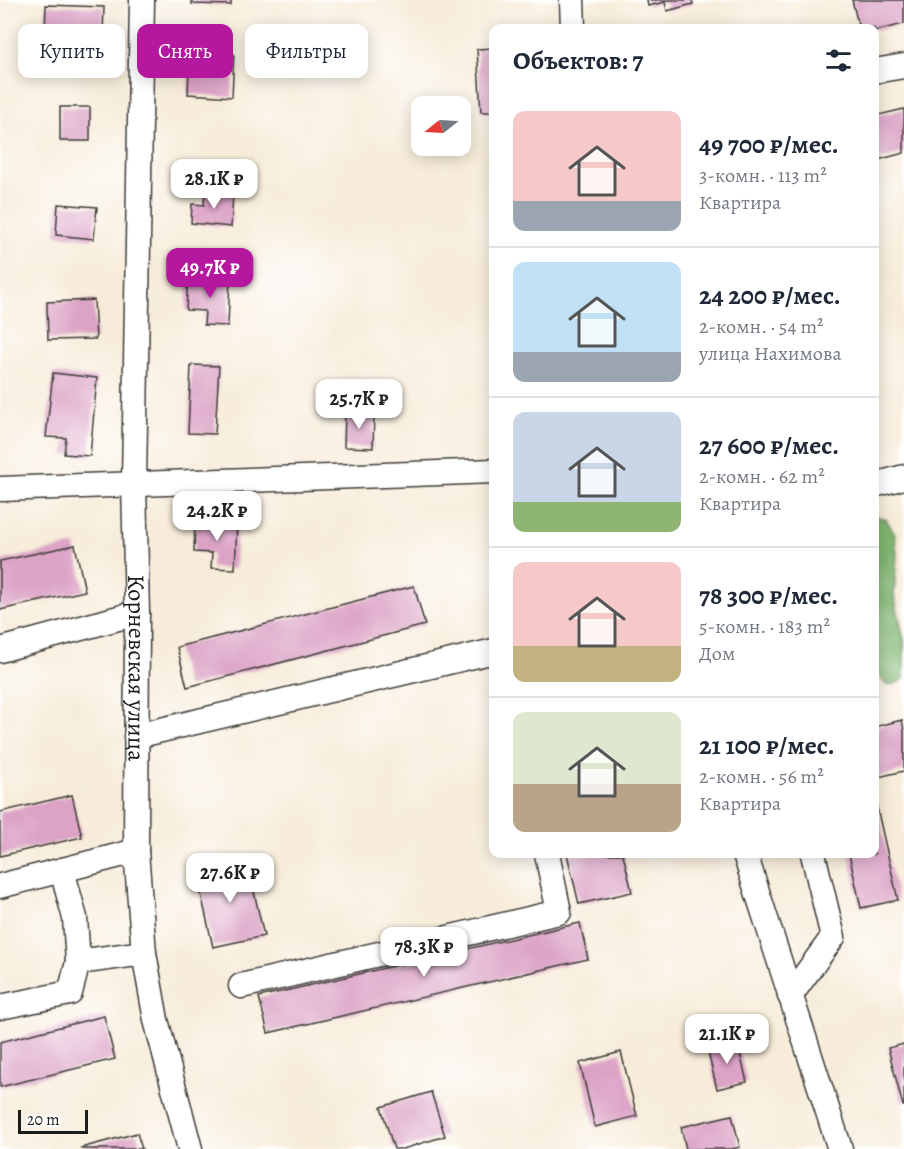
<!DOCTYPE html>
<html lang="ru">
<meta charset="utf-8">
<style>
body{margin:0;font-family:Alegreya,serif;background:#f2f2f3;color:#1f2937;height:100vh;display:flex;flex-direction:column;font-size:22px;white-space:nowrap}
*{box-sizing:border-box;margin:0}
p{font-size:20px;color:#747a83}
.icon{flex:none;width:33px;height:33px;fill:none;stroke:currentColor;stroke-width:2;stroke-linecap:round;stroke-linejoin:round}
.map{position:relative;flex:1;overflow:hidden}
.details{position:absolute;left:489px;top:24px;width:390px;height:834px;display:flex;flex-direction:column;background:#fff;border-radius:12px;box-shadow:0 3px 15px #0003}
.details>*{flex:none}
.guide{position:absolute;left:18px;top:24px;width:381px;height:54px;display:flex;gap:12px}
.needle{width:39px;rotate:252deg}
.fabs{position:absolute;left:411px;top:96px;display:grid;gap:12px}
.fabs a{display:grid;place-items:center;width:60px;height:60px;border-radius:12px;background:#fff;box-shadow:0 3px 15px #0003;font-size:30px}
.scale{position:absolute;left:18px;bottom:15px;width:70px;box-sizing:border-box;padding-left:6px;border:3px solid #1c1c1c;border-top:0;font-size:16px;line-height:21px;white-space:nowrap;color:#1c1c1c;-webkit-text-stroke:4px #fff;paint-order:stroke}
.price{position:absolute;translate:-50% -51px;padding:0 14px;border-radius:12px;background:#fff;color:#222;font-size:20px;line-height:39px;filter:drop-shadow(0 2px 3px #0008)}
.price::after{content:'';position:absolute;left:50%;top:36px;width:18px;height:14px;margin-left:-9px;background:inherit;clip-path:polygon(0 0,100% 0,50% 100%)}
.price.selected{background:#b5179e;color:#fff}
ul{padding:0;list-style:none}
li{display:flex;align-items:center;gap:18px;height:150px;padding:0 24px}
li+li{border-top:2px solid #e0e1e3}
li span{display:grid;place-items:center;flex:none;width:168px;height:120px;border-radius:12px;color:#555}
li>.icon{margin-inline-start:auto}
span .icon{width:72px;height:72px;fill:#fffc;stroke-width:1}
li b{font-size:26px}
h2{display:flex;justify-content:space-between;align-items:center;height:72px;padding:0 24px;font-size:26px}
.pill{padding:0 21px;border-radius:12px;background:#fff;box-shadow:0 3px 15px #0003;font-size:21px;line-height:54px}
.pill.selected{background:#b5179e;color:#fff}
.map>svg:first-child{display:block}
</style>
<div class="map">
<svg width="904" height="1149" viewBox="0 0 904 1149">
<rect width="100%" height="100%" fill="#fff"/>
<filter id="ink" filterUnits="userSpaceOnUse"><feTurbulence type="fractalNoise" baseFrequency=".0167" numOctaves="2"/><feDisplacementMap in="SourceGraphic" scale="12" xChannelSelector="R" yChannelSelector="G"/><feConvolveMatrix kernelMatrix="1 2 1 2 8 2 1 2 1" color-interpolation-filters="sRGB"/></filter>
<filter id="wash" filterUnits="userSpaceOnUse"><feTurbulence type="fractalNoise" baseFrequency=".008" numOctaves="4" result="noise"/><feDisplacementMap in="SourceGraphic" scale="24" xChannelSelector="R" yChannelSelector="G"/><feGaussianBlur stdDeviation="1.35" result="paint"/><feColorMatrix in="noise" values="0 0 0 0 0 0 0 0 0 0 0 0 0 0 0 0 0 1.4 0 .05"/><feComposite in="paint" operator="in"/></filter>
<g filter="url(#wash)">
<rect width="100%" height="100%" fill="#f7ecd9"/>
<path fill="#81b672" stroke="#4e6947" stroke-width="1.5" d="M874,516l12,3 9,16 2,21 -3,39 10,45v39l-9,5 -9,1 -9,-11 -2,-10z"/>
<g id="blocks">
<g fill="#dca3c6">
<path d="M192,0h39v5l-39,-1z"/>
<path d="M647,0h45l1,4 -26,7 -2,-9 -17,4z"/>
<path d="M852,0h52v24l-30,7v-3h-15z"/>
<path d="M46,5l58,2 -1,27 -58,-2z"/>
<path d="M494,48v64h-13l-4,-63z"/>
<path d="M203,52l31,2 -2,43 -44,-3 1,-24h13z"/>
<rect x="60" y="107" width="30" height="34"/>
<path d="M904,109v44l-30,8v-45z"/>
<path d="M205,191l28,2 -2,34 -40,-4 1,-19 12,1z"/>
<path d="M58,204l39,3 -3,32 -38,-4z"/>
<path d="M188,276l42,2 -2,48 -24,-1 1,-14 -19,-1z"/>
<path d="M94,300l2,39 -48,1 -1,-38z"/>
<path d="M191,365l28,1 -4,68 -27,-1z"/>
<path d="M53,373l44,5 -7,78 -26,-2 2,-16 -20,-1z"/>
<path d="M345,413h29l-1,35 -29,-1z"/>
<path d="M195,519l42,2 -2,48 -24,-1 1,-15 -18,-1z"/>
<path d="M75,545l10,46 -85,19v-49z"/>
<path d="M414,586l11,39 -238,62 -10,-40z"/>
<path d="M902,720l2,10v41l-30,7v-51z"/>
<path d="M72,795l10,42 -82,19v-44z"/>
<path d="M875,799l23,101 -37,8 -12,-54h25z"/>
<path d="M567,854h56l9,38 -53,12z"/>
<path d="M247,861l17,75 -51,11 -17,-75z"/>
<path d="M580,923l8,36 -320,74 -9,-36z"/>
<path d="M104,1016l11,43 -115,28v-45z"/>
<path d="M737,1041l10,41 -30,7 -10,-41z"/>
<path d="M904,1044v62h-1l-15,-58z"/>
<path d="M621,1052l16,64 -42,11 -15,-64z"/>
<path d="M431,1092l14,44 -42,13h-9l-13,-42z"/>
<path d="M732,1115l8,32 -8,2h-46l-5,-22z"/>
<path d="M137,1133l5,16h-60l-1,-1z"/>
</g>
</g>
</g>
<g filter="url(#ink)">
<use href="#blocks" fill-opacity="0" stroke="#3d3b38" stroke-width="1.5"/>
<g fill="none" stroke-linecap="round" stroke-linejoin="round">
<defs>
<g id="minor">
<path id="s1" d="M142,0l-8,483 3,130 -1,238 8,102 12,67 34,129"/>
<path d="M572,0l1,28"/>
<path d="M874,71l30,-5"/>
<path d="M874,485l30,-8"/>
<path d="M0,489l494,-18"/>
<path d="M0,650l137,-37"/>
<path d="M136,736l358,-85"/>
<path d="M745,854l95,295"/>
<path d="M0,886l136,-35"/>
<path d="M78,962l66,-9"/>
<path d="M241,986l318,-74 -12,-58"/>
<path d="M790,996l43,-59 -20,-83"/>
<path d="M0,1007l70,-14 8,-31 -3,-44 -13,-48"/>
</g>
</defs>
<use href="#minor" stroke="#3d3b38" stroke-width="27"/>
<use href="#minor" stroke="#fff" stroke-width="24"/>
</g>
</g>
<g text-anchor="middle" dominant-baseline="central" stroke-width="4.5" stroke-linejoin="round" paint-order="stroke">
<g font-size="24" fill="#1c1c1c" stroke="#fff">
<text stroke="none"><textPath href="#s1" startOffset="668">Корневская улица</textPath></text>
</g>
</g>
</svg>
<div class="fabs">
<a><svg class="needle" viewBox="-14 -14 28 28"><path d="M0-13l5 13h-10z" fill="#e53935"/><path d="M0 13l5-13h-10z" fill="#747a83"/></svg></a>
</div>
<div class="scale">20 m</div>
<b class="price" style="left:214px;top:210px">28.1K ₽</b>
<b class="price selected" style="left:210px;top:299px">49.7K ₽</b>
<b class="price" style="left:359px;top:430px">25.7K ₽</b>
<b class="price" style="left:217px;top:542px">24.2K ₽</b>
<b class="price" style="left:230px;top:904px">27.6K ₽</b>
<b class="price" style="left:424px;top:978px">78.3K ₽</b>
<b class="price" style="left:727px;top:1065px">21.1K ₽</b>
<div class="guide">
<a class="pill">Купить</a>
<a class="pill selected">Снять</a>
<a class="pill">Фильтры</a>
</div>
<section class="details">
<h2>Объектов: 7<svg class="icon" aria-label="filters" viewBox="0 0 24 24"><path d="M4 7h16M4 17h16"/><circle cx="9" cy="7" r="2"/><circle cx="15" cy="17" r="2"/></svg></h2>
<ul>
<li><span style="background:linear-gradient(#f6c9c9 75%,#9aa5b1 0)"><svg class="icon" aria-label="home" viewBox="0 0 24 24"><path d="M3 11l9-7 9 7M6 9v11h12V9"/></svg></span><div><b>49 700 ₽/мес.</b><p>3-комн. · 113 m²</p><p>Квартира</p></div></li>
<li><span style="background:linear-gradient(#bfe0f5 75%,#9aa5b1 0)"><svg class="icon" aria-label="home" viewBox="0 0 24 24"><path d="M3 11l9-7 9 7M6 9v11h12V9"/></svg></span><div><b>24 200 ₽/мес.</b><p>2-комн. · 54 m²</p><p>улица Нахимова</p></div></li>
<li><span style="background:linear-gradient(#c9d6e8 75%,#8fb573 0)"><svg class="icon" aria-label="home" viewBox="0 0 24 24"><path d="M3 11l9-7 9 7M6 9v11h12V9"/></svg></span><div><b>27 600 ₽/мес.</b><p>2-комн. · 62 m²</p><p>Квартира</p></div></li>
<li><span style="background:linear-gradient(#f6c9c9 70%,#c2b280 0)"><svg class="icon" aria-label="home" viewBox="0 0 24 24"><path d="M3 11l9-7 9 7M6 9v11h12V9"/></svg></span><div><b>78 300 ₽/мес.</b><p>5-комн. · 183 m²</p><p>Дом</p></div></li>
<li><span style="background:linear-gradient(#dfe7d0 60%,#b9a48a 0)"><svg class="icon" aria-label="home" viewBox="0 0 24 24"><path d="M3 11l9-7 9 7M6 9v11h12V9"/></svg></span><div><b>21 100 ₽/мес.</b><p>2-комн. · 56 m²</p><p>Квартира</p></div></li>
</ul>
</section>
</div>
